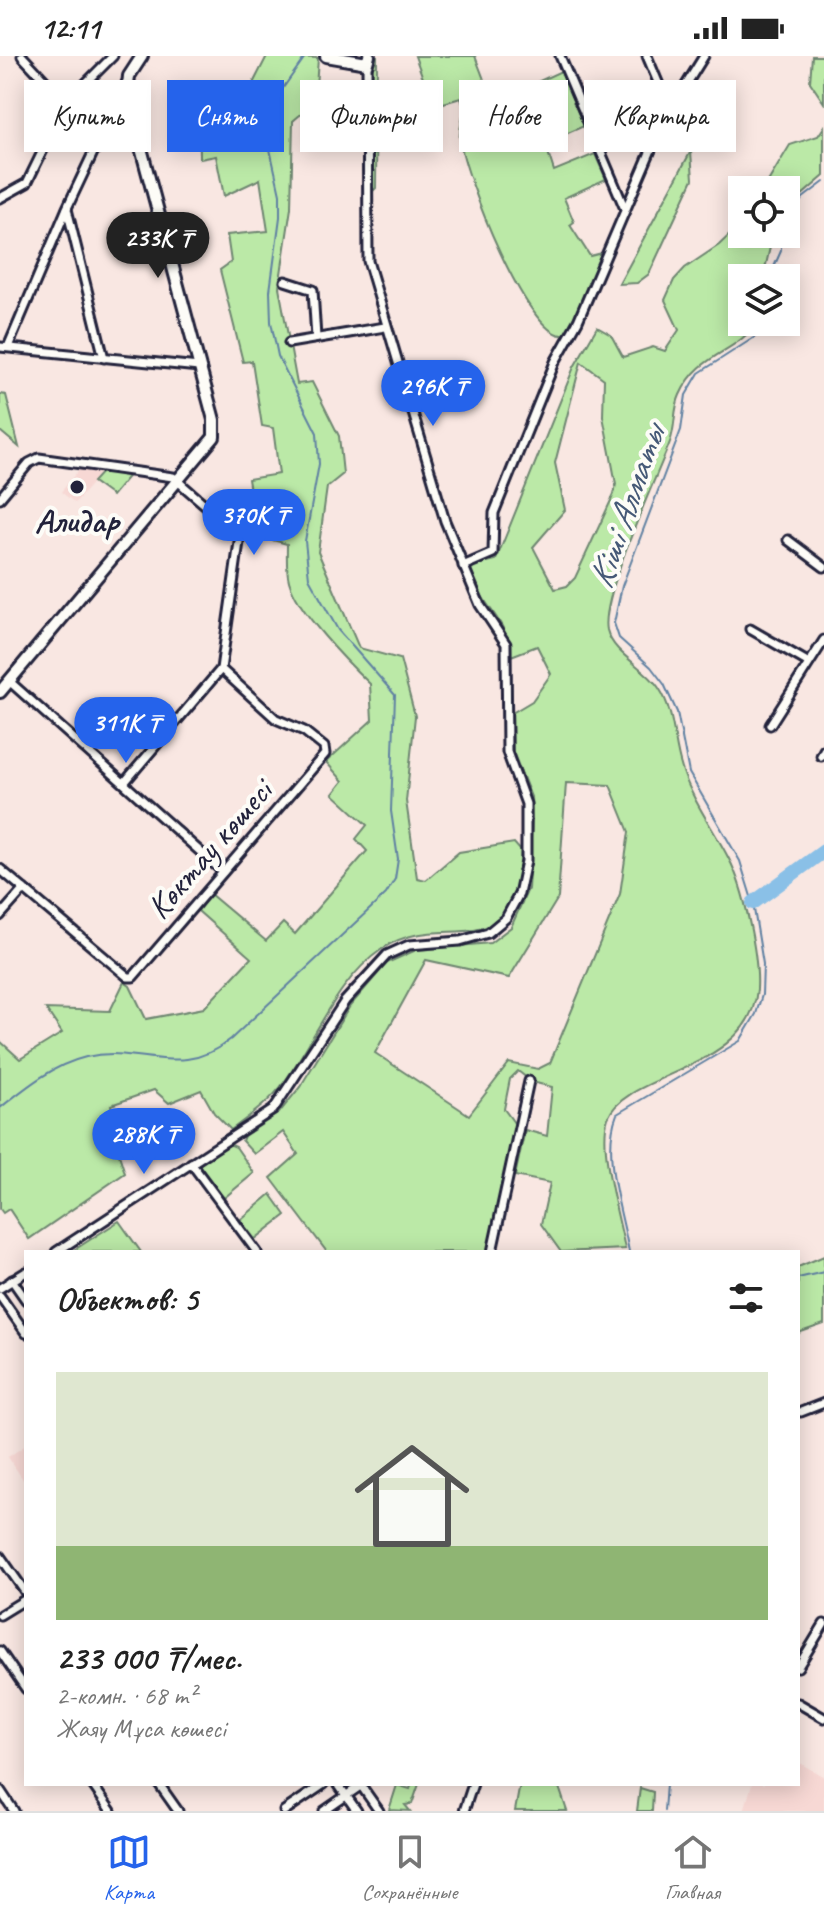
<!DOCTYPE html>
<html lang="ru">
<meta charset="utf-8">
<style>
body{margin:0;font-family:Caveat,sans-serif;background:#f6f6f6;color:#222;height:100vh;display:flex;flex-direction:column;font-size:30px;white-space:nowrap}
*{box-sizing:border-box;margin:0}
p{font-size:26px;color:#767676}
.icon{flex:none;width:44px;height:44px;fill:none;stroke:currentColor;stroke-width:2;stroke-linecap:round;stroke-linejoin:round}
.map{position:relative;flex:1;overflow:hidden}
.panel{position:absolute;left:24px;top:1194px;width:776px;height:536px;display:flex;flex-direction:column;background:#fff;border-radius:0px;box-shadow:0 4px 20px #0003}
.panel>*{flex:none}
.hud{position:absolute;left:24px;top:24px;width:776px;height:72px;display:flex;gap:16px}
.buttons{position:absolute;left:728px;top:120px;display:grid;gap:16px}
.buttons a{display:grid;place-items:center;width:72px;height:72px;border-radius:0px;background:#fff;box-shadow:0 4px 20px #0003;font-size:40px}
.price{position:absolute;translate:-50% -68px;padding:0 18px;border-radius:28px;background:#2563eb;color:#fff;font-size:26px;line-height:52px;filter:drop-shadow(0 2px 4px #0008)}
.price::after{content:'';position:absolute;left:50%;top:48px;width:24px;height:18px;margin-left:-12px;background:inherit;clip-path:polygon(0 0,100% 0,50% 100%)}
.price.selected{background:#222;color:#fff}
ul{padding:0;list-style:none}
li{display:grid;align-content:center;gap:16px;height:424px;padding:0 32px}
li span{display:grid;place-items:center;height:248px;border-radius:0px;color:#555}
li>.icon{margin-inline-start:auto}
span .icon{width:144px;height:144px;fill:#fffc;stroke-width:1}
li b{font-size:34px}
h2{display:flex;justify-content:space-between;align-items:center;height:96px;padding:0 32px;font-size:34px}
.pill{padding:0 28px;border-radius:0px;background:#fff;box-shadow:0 4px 20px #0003;font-size:28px;line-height:72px}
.pill.selected{background:#2563eb;color:#fff}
.status{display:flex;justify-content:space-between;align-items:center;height:56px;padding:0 40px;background:#fff;direction:ltr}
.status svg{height:22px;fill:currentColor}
.menu{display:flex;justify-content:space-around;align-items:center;height:112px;border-top:2px solid #e0e0e0;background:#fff;font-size:22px;color:#767676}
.menu a{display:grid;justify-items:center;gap:4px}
.menu .selected{color:#2563eb}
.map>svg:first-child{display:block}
</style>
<div class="status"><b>12:11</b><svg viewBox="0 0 49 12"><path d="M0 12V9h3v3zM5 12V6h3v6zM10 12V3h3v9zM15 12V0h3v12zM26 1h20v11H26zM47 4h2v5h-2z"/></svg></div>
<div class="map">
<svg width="824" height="1755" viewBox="0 0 824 1755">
<rect width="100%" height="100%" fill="#f9e7e2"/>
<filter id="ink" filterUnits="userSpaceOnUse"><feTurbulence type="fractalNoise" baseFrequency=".0125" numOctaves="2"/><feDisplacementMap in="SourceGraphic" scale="16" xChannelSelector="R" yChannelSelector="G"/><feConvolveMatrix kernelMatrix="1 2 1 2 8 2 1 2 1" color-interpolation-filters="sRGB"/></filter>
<g filter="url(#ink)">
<g fill="#f7d8d4">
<path d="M81,411l23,3 -29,33 -14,-11z"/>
<path d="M26,1389v39l-18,-27z"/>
<path d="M798,1706l26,15v34h-80l8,-27h46z"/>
</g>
<g fill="#bbe9a7" stroke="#6e8671" stroke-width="2" fill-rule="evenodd">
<path d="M267,0l51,2 -3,44 -22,19 -2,87 -12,79 18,97 15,-2 27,54 4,38 -16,13 -9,65 41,96 41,11 15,57 -9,85 11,77 9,2 33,-28 55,-9 7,8c-7,124 -78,55 -139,98 -46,32 -65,88 -97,132 -14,20 -34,34 -54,49l-17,-17 -13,-23 -32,13 -15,-13 -43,15 4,23 -4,2 14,43 -96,66 -20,-30 -6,4 -3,-4v-168l20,18 42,-26 -16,-24 64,2 14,-29 6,4 16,33 58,-11 47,-50 -53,-47 12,-17 56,47 17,-18 12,11 72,-83 -11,-12 11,-14 -34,-31 10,-13 -17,-19 46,-42 -2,-36c-23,-22 -73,-73 -81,-103 -3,-11 -2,-25 -2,-37l-43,-12 8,-29 -4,-24 31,-5 -6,-46 -11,-2 -10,-65 -9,1 -23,-92 11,-8 -4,-27 41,-4 -8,-52 -36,17 -8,-40 -16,3 -1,-65 27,9 12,10z"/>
<path d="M373,0h4l-1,132 -7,7z"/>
<path d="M415,0h60l29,76 18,-43 39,-18 23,55 -39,17 9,28 41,-17 11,25 -42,19 10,24 -4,3 20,31 12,-3 -33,77 -6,5c-36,2 -99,-161 -103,-195 -2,-15 8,-28 1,-42l-28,8z"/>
<path d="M812,0h12v47l-14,-21z"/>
<path d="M824,71v49l-38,33v-19h-23l27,-45 28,-9z"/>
<path d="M691,95l2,28 -44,95 -12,9 -18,1z"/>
<path d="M742,167v11h31l-10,44h-21v44h14c-17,31 -56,29 -76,73 -7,15 -4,31 -10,47 -14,37 -70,155 -63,188 6,25 39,37 52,58 16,24 14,54 23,81 11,33 31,59 47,90 15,28 30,98 28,130 -6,82 -132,83 -149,129 -10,29 11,99 17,131l-64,3 -20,-28 9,-41 -35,-7 10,-46 22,6 5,-49 -20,-5 -14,-11 -8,8 -6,30 13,18 -26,125h-164l-56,-74 27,-24 -15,-22 -29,22 -12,-13 2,-5 35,-23 21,-26 50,-81 37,-43 29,-13 74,-7 21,-16 17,-38 4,-67 -1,-25 -18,-45 -1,-39 20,-12 19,-27 -14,-28 -26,10c-2,-36 -31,-49 -40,-86l4,-5 21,-5 78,-193 23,-40 14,8 12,22 30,-10 12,4 14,-21 -14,-30 9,-20 11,-12 34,-23zM581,306l23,17 -1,37 13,68 -2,10 -39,84 -8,8 -12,3 -22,-42 32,-37 -10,-47zM566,727l44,2 19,47 -9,62 -70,169 -12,6 -29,-6 -40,52 -94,-62 51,-93 83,18 49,-80z"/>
<path d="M0,338l6,1 13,52 -19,-16z"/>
<path d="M104,414l27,3 -19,23 -19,-14z"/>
<path d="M229,1088l7,3 18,26 -30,25 -25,-33z"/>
<path d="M271,1138l15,21 -31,24 -15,-19z"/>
<path d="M119,1165l22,31h-70z"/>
<path d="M824,1200v68l-26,9v-66z"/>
<path d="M406,1728h13l-7,20 -7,1 5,6 -21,-1 8,-25 13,4 1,-3z"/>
<path d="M520,1728h38l9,27h-52z"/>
<path d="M640,1732l13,4 -1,19h-15z"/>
</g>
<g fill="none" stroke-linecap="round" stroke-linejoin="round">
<g stroke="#6081a2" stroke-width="2">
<path d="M786,162l17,-20 21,-16"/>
<path d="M769,222l12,-27v-17"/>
<path d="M0,1052c26,-21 53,-43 86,-51 56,-13 93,24 145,-18l155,-145 9,-15 3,-20 -7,-48 4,-116 -57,-65 -29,-52 -4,-37 14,-77 -2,-31 -39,-77 -7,-34 -1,-31 10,-74v-23l-14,-63 10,-33 29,-41"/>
<path d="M629,1196c-7,-41 -28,-98 -12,-138l123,-73 16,-27 6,-19 1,-31 -10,-61 -13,-42 -51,-88 -12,-61 -13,-28 -13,-17 -32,-29 -5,-15 8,-37 59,-156 5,-35 13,-22 56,-36 8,-15"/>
<path d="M798,1222l26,-6"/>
<path d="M664,1755l2,-27"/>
</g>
<path stroke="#8ac0e7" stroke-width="14" d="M753,847l71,-52"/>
<defs>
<g id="street">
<path d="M560,0l65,153"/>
<path d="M647,0l23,55"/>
<path d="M66,47l47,-47"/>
<path d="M0,142l27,-15 39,-80 -44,-47"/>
<path d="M67,153l37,149"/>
<path d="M285,225l28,9 3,48"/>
<path d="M289,287l96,-16"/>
<path d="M0,291l199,20"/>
<path d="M8,291l59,-139 59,-125"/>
<path d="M0,442l29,-35 10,-5 134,19 67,58 -19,134"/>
<path d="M788,484l36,27"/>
<path d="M463,510l30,-13 1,-40 61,-151 23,-41 85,-199 41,-66"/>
<path d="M750,573l59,34"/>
<path d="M9,625l214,191"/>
<path d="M770,669l54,-85"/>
<path d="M821,700l3,-6"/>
<path d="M124,727l97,-114"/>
<path d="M0,813l128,108h5l192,-223 -1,-7 -20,-16 -28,-12 -55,-50"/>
<path d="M0,860l24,-27"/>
<path d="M191,1107l66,89"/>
<path d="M56,1196l217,-142 72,-109 42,-46 22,-10 51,-4 28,-8 18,-15 13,-24 7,-33v-57l-19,-52 -1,-108 -26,-39 -35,-84 -77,-260 -1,-198"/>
<path d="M492,1196l37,-171"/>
<path d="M12,1224l14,20"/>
<path d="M0,1232l26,-16"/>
<path d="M0,1240l26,37"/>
<path d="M801,1356l23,-9"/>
<path d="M0,1500l26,37"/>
<path d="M0,1559l26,-16"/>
<path d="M0,1595l26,38"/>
<path d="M798,1611l26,-43"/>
<path d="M798,1647l26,15"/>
<path d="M92,1728l19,27"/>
<path d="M159,1728l19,27"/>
<path d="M338,1728l19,27"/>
<path d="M360,1728l19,27"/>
<path d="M0,1734l14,21"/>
<path d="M284,1755l40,-27"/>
<path d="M324,1755l39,-27"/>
<path d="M464,1755l9,-27"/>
</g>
<g id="secondary">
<path d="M326,0l41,7 2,-7"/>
<path d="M0,636l214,-255v-17l-87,-324 2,-20 13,-20"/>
</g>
</defs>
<use href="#street" stroke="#22223b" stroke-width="13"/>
<use href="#secondary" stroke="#22223b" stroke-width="16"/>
<use href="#street" stroke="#fdfcf7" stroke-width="7"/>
<use href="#secondary" stroke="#fdfcf7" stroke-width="10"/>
</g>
</g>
<circle fill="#22223b" stroke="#fdfcf7" stroke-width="3" cx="77" cy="431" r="8"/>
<g text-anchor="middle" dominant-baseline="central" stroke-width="8" stroke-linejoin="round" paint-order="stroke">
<g font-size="34" font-weight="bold" fill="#22223b" stroke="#fdfcf7">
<text x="77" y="464">Алидар</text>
</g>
<g font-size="34" fill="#22223b" stroke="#fdfcf7">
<text transform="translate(209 793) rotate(-49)">Көктау көшесі</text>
</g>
<g font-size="36" font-style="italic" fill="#465977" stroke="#fdfcf7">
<text transform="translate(626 451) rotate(-71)">Кіші Алматы</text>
</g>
</g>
</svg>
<div class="buttons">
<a><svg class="icon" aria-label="locate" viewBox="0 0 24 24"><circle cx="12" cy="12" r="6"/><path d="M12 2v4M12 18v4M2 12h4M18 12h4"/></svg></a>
<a><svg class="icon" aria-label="layers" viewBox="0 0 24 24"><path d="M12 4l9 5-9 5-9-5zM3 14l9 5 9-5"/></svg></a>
</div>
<b class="price selected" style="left:158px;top:224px">233K ₸</b>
<b class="price" style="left:433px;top:372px">296K ₸</b>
<b class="price" style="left:254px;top:501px">370K ₸</b>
<b class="price" style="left:126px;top:709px">311K ₸</b>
<b class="price" style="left:144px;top:1120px">288K ₸</b>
<div class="hud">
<a class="pill">Купить</a>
<a class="pill selected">Снять</a>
<a class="pill">Фильтры</a>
<a class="pill">Новое</a>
<a class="pill">Квартира</a>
</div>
<section class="panel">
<h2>Объектов: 5<svg class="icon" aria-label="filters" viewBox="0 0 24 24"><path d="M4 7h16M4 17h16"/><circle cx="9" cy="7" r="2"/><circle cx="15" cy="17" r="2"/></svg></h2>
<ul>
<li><span style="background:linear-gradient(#dfe7d0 70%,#8fb573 0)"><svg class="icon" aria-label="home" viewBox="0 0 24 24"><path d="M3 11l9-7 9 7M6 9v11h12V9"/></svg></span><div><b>233 000 ₸/мес.</b><p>2-комн. · 68 m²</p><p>Жаяу Мұса көшесі</p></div></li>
</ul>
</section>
</div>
<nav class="menu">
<a class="selected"><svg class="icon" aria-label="map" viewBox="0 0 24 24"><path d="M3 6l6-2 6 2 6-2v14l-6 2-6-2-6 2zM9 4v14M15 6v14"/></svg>Карта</a>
<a><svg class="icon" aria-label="saved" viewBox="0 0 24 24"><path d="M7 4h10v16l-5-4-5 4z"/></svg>Сохранённые</a>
<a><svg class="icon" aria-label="home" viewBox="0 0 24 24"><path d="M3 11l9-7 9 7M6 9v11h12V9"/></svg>Главная</a>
</nav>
